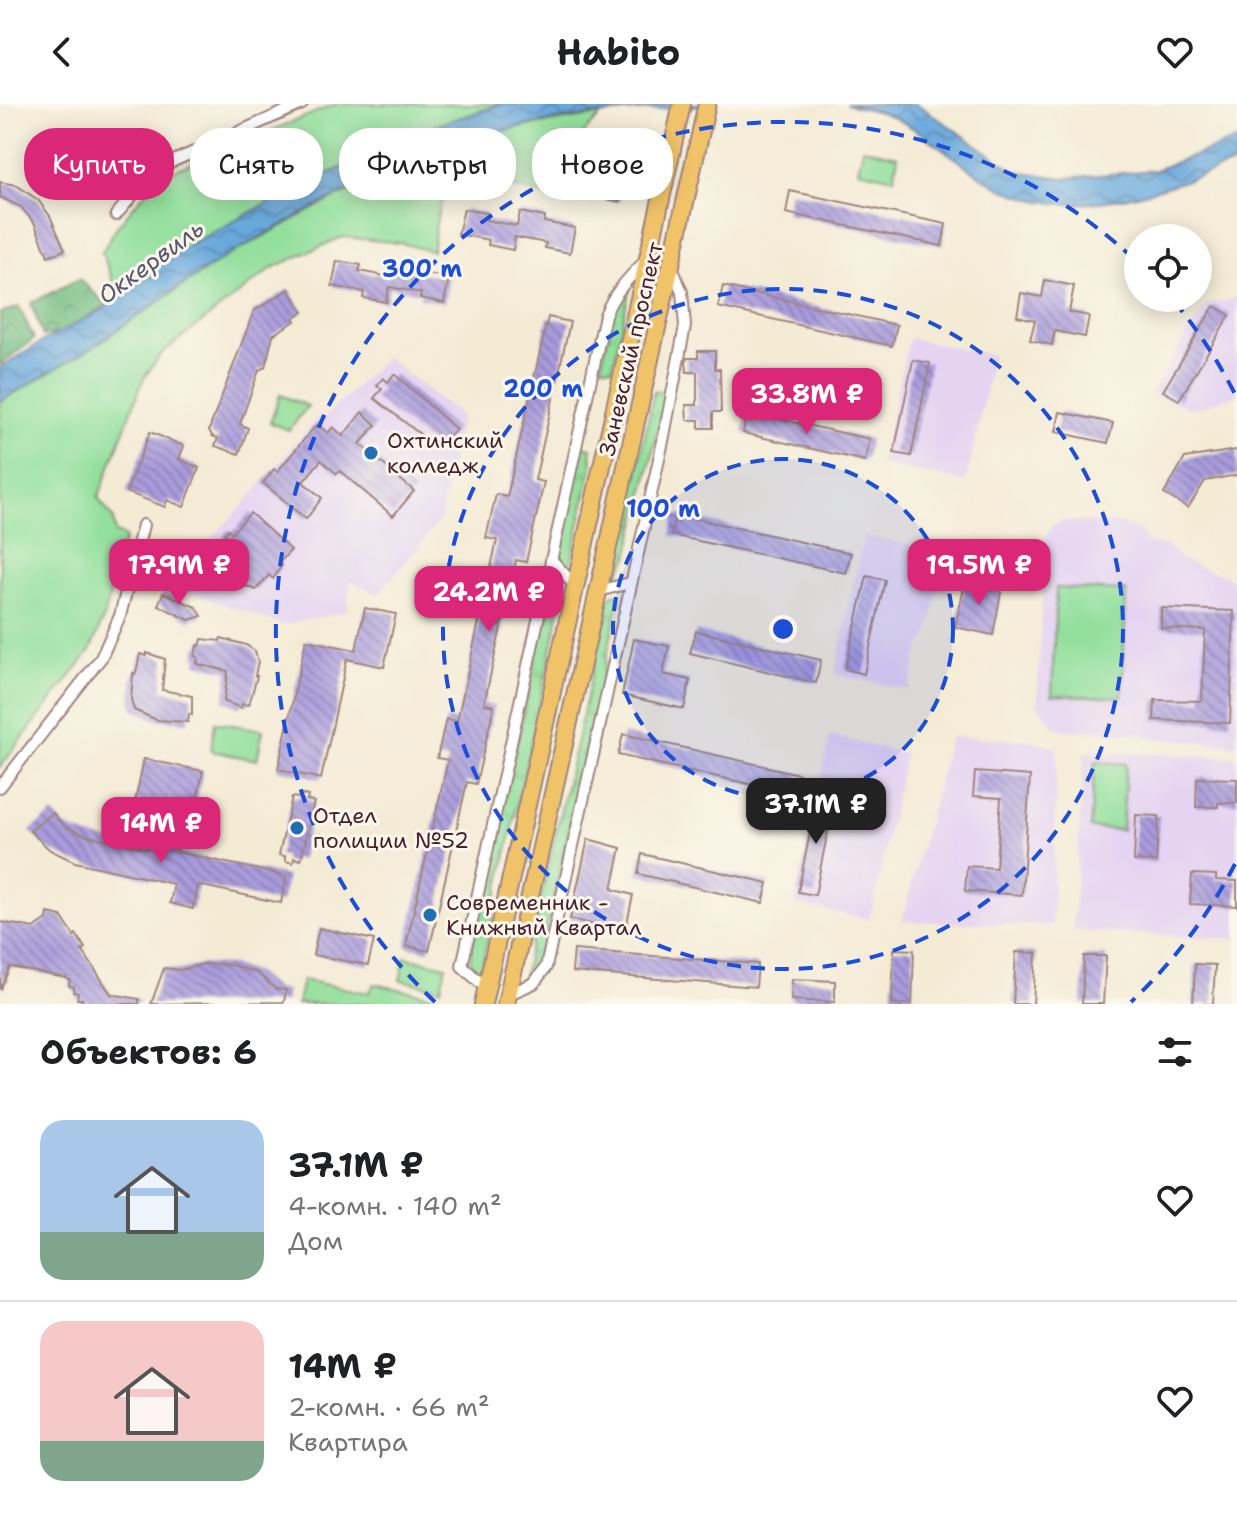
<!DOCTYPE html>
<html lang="ru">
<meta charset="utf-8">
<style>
body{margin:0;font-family:"Shantell Sans",sans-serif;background:#f2f2f2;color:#202124;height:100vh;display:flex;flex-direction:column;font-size:30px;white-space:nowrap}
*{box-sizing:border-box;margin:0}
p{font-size:26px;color:#757577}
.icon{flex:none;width:44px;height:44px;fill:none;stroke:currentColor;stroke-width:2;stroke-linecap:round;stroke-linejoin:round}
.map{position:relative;height:900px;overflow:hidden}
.sheet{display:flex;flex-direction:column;background:#fff;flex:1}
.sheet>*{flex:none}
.top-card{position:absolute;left:24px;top:24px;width:800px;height:72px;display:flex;gap:16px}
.buttons{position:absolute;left:1124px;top:120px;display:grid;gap:16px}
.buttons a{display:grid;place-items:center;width:88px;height:88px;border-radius:50%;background:#fff;box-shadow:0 4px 20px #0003;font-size:40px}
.price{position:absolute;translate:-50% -68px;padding:0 18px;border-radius:16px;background:#db2777;color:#fff;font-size:26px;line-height:52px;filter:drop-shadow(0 2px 4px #0008)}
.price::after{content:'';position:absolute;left:50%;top:48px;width:24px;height:18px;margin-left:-12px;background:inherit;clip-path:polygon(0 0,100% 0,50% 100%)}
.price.on{background:#222;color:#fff}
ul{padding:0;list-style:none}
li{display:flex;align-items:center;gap:24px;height:200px;padding:0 40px}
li+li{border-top:2px solid #e0e0e0}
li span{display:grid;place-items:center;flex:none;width:224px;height:160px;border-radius:24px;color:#555}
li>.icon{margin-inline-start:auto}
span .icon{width:96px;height:96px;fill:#fffc;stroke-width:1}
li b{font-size:34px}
h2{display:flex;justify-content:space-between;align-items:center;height:96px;padding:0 40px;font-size:34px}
.tag{padding:0 28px;border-radius:32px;background:#fff;box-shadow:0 4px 20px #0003;font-size:28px;line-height:72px}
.tag.on{background:#db2777;color:#fff}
header{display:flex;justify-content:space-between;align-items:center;height:104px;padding:0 40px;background:#fff;font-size:36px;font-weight:700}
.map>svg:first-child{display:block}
</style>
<header><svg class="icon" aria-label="back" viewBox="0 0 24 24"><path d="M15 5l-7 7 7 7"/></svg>Habito<svg class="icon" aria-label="heart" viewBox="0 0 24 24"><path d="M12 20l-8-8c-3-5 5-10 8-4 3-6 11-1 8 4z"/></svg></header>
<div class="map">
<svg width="1237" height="900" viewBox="0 0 1237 900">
<defs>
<pattern id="grass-tufts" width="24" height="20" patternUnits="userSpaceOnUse" patternTransform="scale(2)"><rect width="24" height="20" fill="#93df9c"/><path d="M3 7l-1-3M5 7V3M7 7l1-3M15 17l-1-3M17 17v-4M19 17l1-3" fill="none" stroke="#80bf87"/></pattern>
<pattern id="forest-crowns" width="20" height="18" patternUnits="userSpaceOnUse" patternTransform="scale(2)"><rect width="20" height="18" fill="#76be84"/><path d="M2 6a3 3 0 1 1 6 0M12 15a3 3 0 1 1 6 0" fill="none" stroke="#639a6c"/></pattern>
<pattern id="water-waves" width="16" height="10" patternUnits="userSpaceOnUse" patternTransform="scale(2)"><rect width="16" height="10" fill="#68a8db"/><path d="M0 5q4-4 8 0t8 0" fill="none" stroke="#5888b2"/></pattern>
<pattern id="building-back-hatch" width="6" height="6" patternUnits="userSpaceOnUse" patternTransform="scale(2)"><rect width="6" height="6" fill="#a99bdc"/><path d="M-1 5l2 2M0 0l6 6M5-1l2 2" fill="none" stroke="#8c7eb3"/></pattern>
</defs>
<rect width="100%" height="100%" fill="#fbf7ec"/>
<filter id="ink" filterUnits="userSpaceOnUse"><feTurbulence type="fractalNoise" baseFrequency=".0125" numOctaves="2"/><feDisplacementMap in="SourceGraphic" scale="16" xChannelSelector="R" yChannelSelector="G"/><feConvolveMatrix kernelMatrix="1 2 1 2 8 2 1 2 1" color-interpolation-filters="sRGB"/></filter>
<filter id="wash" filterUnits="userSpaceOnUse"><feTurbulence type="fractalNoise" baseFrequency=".006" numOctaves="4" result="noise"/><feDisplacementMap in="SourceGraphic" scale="32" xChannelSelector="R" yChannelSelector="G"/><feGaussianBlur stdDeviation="1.8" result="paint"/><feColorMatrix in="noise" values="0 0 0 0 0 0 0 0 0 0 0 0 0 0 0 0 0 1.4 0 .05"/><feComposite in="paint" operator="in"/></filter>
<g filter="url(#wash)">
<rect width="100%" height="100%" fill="#f4ebd5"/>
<g fill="#e4d3f1">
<path d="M1237,194v97l-44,14 -42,-15 55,-90z"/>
<path d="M909,234l84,17 -27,127 -85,-18z"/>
<path d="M386,253l75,59 -21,104 -62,75 -28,-15 -3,31 -64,14 -114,-40 83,-90 67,-79 6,1z"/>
<path d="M1062,417l57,2 21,7 7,13 20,3 15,14 46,17 9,10v158l-84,-7 -19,-5 -72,-3 -12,-8 -13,-18 8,-166 7,-13z"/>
<path d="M864,431l82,18 -17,79 -12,23 -8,35 -74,-16z"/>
<path d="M830,632l75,18 -35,165 -75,-15z"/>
<path d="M950,633l81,3 26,8 -5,178 -150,-5z"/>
<path d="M1084,648l153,5v182l-164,-8z"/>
</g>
<g fill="url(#grass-tufts)" stroke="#6e7f64" stroke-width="2">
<path d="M629,188l-16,76 -12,-2 14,-60z"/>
<path d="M654,287l13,2 -39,164 -13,22z"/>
<path d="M583,342l8,2 1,19 -22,101 -3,1 -7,-16z"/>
<path d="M561,478l3,3v7l-83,377 -3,3 -7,-11v-10l81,-366z"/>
<path d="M615,489l5,4 -1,4 -81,367 -4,9 -9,5 -2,-5 86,-378z"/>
<path d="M405,853l41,9 -5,23 -41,-9z"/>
</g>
<g fill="url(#forest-crowns)" stroke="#606e58" stroke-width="2">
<path d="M79,175l28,26 -46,28 -18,3 -12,-33z"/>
<path d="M19,203l15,32 -34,26v-52z"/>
</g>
<g fill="#93df9c" stroke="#6e7f64" stroke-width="2">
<path d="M336,0h166l-62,20 -141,63 -116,61 -65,47 -16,-43 14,-24 32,-39 29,-20z"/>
<path d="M601,11l-42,45 -7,37c-29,-6 -93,-31 -110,5 -7,14 -7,34 -10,49l-32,-8 -58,-6 -70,31 -110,85 -18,25 -46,120 15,20 2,15 10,4 -21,80 -14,34 -90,116v-365l95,-57 132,-89 103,-56 146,-62 39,-10z"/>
<path d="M863,44l35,8 -4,22 -36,-8z"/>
<path d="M280,291l28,11 -19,24 -19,-7z"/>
<path d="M1056,484l70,3 -4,106 -70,-2z"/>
<path d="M215,618l48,8 -6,30 -46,-9z"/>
<path d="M1095,658l31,2 -4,66 -32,-2z"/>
<path d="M302,876l67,13 5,-9 64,13 -1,7h-140z"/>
</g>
<g fill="url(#water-waves)" stroke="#596483" stroke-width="2">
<path d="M502,0h214c-77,8 -167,10 -240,34 -86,28 -169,71 -247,117 -46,27 -90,61 -135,91 -31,20 -64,36 -94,56v-34l45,-28 55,-29 83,-63 116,-61 141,-63z"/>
<path d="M846,0h71l98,67 49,7 91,-8 82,-30v23c-77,26 -170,66 -247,19 -32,-19 -68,-53 -102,-67 -13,-5 -28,-7 -42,-11z"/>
</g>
<g id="blocks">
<g fill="url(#building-back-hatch)">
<path d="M620,50l7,17 -7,31 -20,-4 -7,-39z"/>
<path d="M0,78l16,3 22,15 12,16 15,34 -17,6 -13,-32 -14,-17 -21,-10z"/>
<path d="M790,87l156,33 -4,22 -156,-33z"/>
<path d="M464,105l23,4 -1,7 31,6 3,-14 25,5 -1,5 31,6 -5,25 -25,-5 1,-5 -31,-6 -2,13 -25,-5 1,-5 -31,-6z"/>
<path d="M337,157l24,4 -2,6 31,6 3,-14 24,4v5l32,6 -5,25 -24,-5 1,-5 -32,-6 -3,15 -23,-4 1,-6 -32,-6z"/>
<path d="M1045,176l29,6 -5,26 20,4 -4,21 -30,-6 -3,14 -22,-5 5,-20 -18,-4 4,-23 21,4z"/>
<path d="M723,182l174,39 -5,21 -174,-39z"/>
<path d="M289,185l14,23 -10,6 2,3 -22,14 -8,32 -6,3 -19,54 8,4 -9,26 -24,-8 3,-8 -6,-2 -3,-6 45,-119z"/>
<path d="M1214,202l16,9 -51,85 -16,-9z"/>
<path d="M548,213l22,5 -35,158 9,2 -18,80 -10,-2 -32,144 10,2 -18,78 -9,-2 -38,169 -23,-5 42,-186 -11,-2 9,-39 11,2 40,-181 -11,-2 10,-44 11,3z"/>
<path d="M698,247h17v18h5l1,43h-8v16h-14v-8h-12l-1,-15h11v-33h-10l-1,-11 1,-3h11z"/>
<path d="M913,256l17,3 -19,93 -17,-3z"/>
<path d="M394,270l62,55 -17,20 -65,-51 8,-9 -5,-4 6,-7 5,4z"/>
<path d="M362,308l14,13 -16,19 54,47 -21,25 -53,-45 -3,3 -16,-14 -18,22 19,16 -16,21 -43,-36 11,-14 3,3 40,-48 11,9 5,-6 10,9z"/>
<path d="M747,308l123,27 -5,22 -122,-28z"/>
<path d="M1060,308l53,11 -5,20 -52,-11z"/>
<path d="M150,328l34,14 -5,13 20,9 -15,39 -17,-7 -2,7 -39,-15z"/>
<path d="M1237,346v25l-32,6 -17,27 -24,-14 21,-36z"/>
<path d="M250,409l41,37 -12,13 3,2 -9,14 -4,-4 -13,15 -45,-18 -8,-7 18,-20 -1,-3 8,-13 4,4z"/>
<path d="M675,410l176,39 -5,20 -175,-38z"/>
<path d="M867,472l18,4 -21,94 -19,-5z"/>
<path d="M966,476l36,7 -9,48 -38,-8z"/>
<path d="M163,489l33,14 6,9 -13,4 -31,-15z"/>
<path d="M365,504l31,6 -12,53 -37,-8 -26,120 -43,-10 28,-129 50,10z"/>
<path d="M1161,504l73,3 -4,112 -76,-3 1,-20 47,1 3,-71 -44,-2z"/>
<path d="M696,527l125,29 -5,23 -126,-30z"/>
<path d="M221,534l25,7 9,6 3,10 -3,15h2l-8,29 -7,-1 -1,4 -17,-7 4,-30 -31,-7 1,-7 -3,-1 2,-11 3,1 2,-7 18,2z"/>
<path d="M634,535l35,7 -6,28 27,6 -6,29 -62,-14z"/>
<path d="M147,549l18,6 -3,31 30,6v19l-3,-1 -1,8 -31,-2 -23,-10 -3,-11 2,-26 2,1 2,-6 3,-14 7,2z"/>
<path d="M623,630l176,40 -5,20 -176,-39z"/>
<path d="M144,655l59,12 -9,43 -59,-12z"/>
<path d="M975,668l55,4 -8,119 -57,-4 2,-25 29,2 5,-70 -28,-2z"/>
<path d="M1197,674l40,1v24h-19v4h-22z"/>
<path d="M299,690l9,2 -1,4 7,2 -13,58 -7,-2 -1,5 -8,-2v-5l-6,-1 13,-58 7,1z"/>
<path d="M817,694l17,3 -19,94 -17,-3z"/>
<path d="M53,709l11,13 21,9 62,14 2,-6 29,6 -1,3 110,24 -6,27 -83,-18 -5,24 -23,-6 4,-19 -99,-22 -25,-12 -20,-19z"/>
<path d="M1136,711l23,1 -3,46 -22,-1z"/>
<path d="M588,735l33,9 -9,41 21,6 -8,37 -55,-13z"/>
<path d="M642,750l126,29 -5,20 -125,-29z"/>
<path d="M1192,770l24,1v5l21,1v25l-47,-2z"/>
<path d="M48,809l13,3 13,20 2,-2 9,14 -3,2 29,44 28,5v5h-58l1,-5h-5l1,-6 -5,-1 1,-5 -5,-1 1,-6 -4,-2 -56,-11 -10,23v-68l34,6 13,-9z"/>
<path d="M319,824l55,12 -6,25 -55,-10z"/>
<path d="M894,845l20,1 -2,54h-20z"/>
<path d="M574,846l184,14 -2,23 -184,-15z"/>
<path d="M1016,848l20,1 -3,51h-20z"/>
<path d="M1084,852h22l-3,48h-21z"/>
<path d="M203,860l29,1 25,8 19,16 10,1 -2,12 -133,2 13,-36 17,2z"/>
<path d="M1195,860l20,1 -2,39h-20z"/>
<path d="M792,875l43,2v21l-44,-2z"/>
</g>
</g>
</g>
<g filter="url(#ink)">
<use href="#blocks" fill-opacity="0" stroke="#9f8580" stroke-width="2"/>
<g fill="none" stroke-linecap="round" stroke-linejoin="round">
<defs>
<g id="minor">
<path d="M116,111l34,-40 19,-12 133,-59"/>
<path d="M551,455l25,28"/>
<path d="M598,487l32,-8"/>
<path d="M0,683l101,-129 19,-42 23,-91"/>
<path d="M487,885l-25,-23 143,-651c9,-23 25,-38 41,-55"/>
<path d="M507,891l27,-12 12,-16 117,-526 22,-115 -3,-34 -10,-25"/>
</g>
<g id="primary">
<path d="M483,900l199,-900"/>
<path d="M506,900l201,-900"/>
</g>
</defs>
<use href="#minor" stroke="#9f8580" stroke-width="14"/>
<use href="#primary" stroke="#9f8580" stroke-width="20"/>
<use href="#minor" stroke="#fff" stroke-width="10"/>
<use href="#primary" stroke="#f1c369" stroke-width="16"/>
</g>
</g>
<circle cx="783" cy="525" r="170" fill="#1d4ed8" fill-opacity=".12"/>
<g fill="none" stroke="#1d4ed8" stroke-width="4" stroke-dasharray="14 10">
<circle cx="783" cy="525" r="170"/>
<circle cx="783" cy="525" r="340"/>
<path d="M1235 760A510 510 0 0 1 1131 898M435 898A510 510 0 1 1 1137 158M1174 197A510 510 0 0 1 1235 290"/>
</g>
<g fill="#1f6fb2" stroke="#fbf7ec" stroke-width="3">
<circle cx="371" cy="349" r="8"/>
<circle cx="297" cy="724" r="8"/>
<circle cx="430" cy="811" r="8"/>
</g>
<g text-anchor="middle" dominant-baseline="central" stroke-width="6" stroke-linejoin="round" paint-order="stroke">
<g font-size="22" fill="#4a1f2b" stroke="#fbf7ec">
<text transform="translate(631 245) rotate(-77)">Заневский проспект</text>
</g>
<g font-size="22" fill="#4a1f2b" stroke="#fbf7ec" text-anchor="start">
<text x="387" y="336">Охтинский<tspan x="387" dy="25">колледж</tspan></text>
<text x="313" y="711">Отдел<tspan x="313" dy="25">полиции №52</tspan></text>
<text x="446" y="798">Современник -<tspan x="446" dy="25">Книжный Квартал</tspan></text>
</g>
<g font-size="24" font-style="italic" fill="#565671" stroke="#fbf7ec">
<text transform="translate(151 158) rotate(-36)">Оккервиль</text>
</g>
</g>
<circle cx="783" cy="525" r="12" fill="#1d4ed8" stroke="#fbf7ec" stroke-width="4"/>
<g font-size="24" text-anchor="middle" font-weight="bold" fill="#1d4ed8" stroke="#fbf7ec" stroke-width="6" stroke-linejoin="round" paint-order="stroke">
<text x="422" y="173">300 m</text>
<text x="543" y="293">200 m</text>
<text x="663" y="413">100 m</text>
</g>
</svg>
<div class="buttons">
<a><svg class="icon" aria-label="locate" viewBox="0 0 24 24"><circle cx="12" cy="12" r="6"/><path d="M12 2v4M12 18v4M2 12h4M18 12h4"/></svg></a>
</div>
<b class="price" style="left:807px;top:332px">33.8M ₽</b>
<b class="price" style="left:179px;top:503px">17.9M ₽</b>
<b class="price" style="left:979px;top:503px">19.5M ₽</b>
<b class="price" style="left:489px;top:530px">24.2M ₽</b>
<b class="price on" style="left:816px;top:742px">37.1M ₽</b>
<b class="price" style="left:161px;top:761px">14M ₽</b>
<div class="top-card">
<a class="tag on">Купить</a>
<a class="tag">Снять</a>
<a class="tag">Фильтры</a>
<a class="tag">Новое</a>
</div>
</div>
<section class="sheet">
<h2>Объектов: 6<svg class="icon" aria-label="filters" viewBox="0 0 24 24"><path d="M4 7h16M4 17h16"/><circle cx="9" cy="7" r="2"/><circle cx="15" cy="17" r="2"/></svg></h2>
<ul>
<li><span style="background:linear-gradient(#a9c7e8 70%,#7fa58c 0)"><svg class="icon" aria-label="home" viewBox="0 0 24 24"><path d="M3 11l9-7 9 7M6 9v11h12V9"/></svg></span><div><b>37.1M ₽</b><p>4-комн. · 140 m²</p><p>Дом</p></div><svg class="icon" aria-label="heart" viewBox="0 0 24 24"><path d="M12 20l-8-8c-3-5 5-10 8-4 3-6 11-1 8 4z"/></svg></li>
<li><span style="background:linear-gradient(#f6c9c9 75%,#7fa58c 0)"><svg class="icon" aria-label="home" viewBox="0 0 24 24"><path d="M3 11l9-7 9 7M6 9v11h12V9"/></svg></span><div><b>14M ₽</b><p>2-комн. · 66 m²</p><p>Квартира</p></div><svg class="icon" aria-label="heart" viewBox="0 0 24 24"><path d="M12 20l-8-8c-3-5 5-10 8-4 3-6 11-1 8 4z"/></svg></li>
</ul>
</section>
